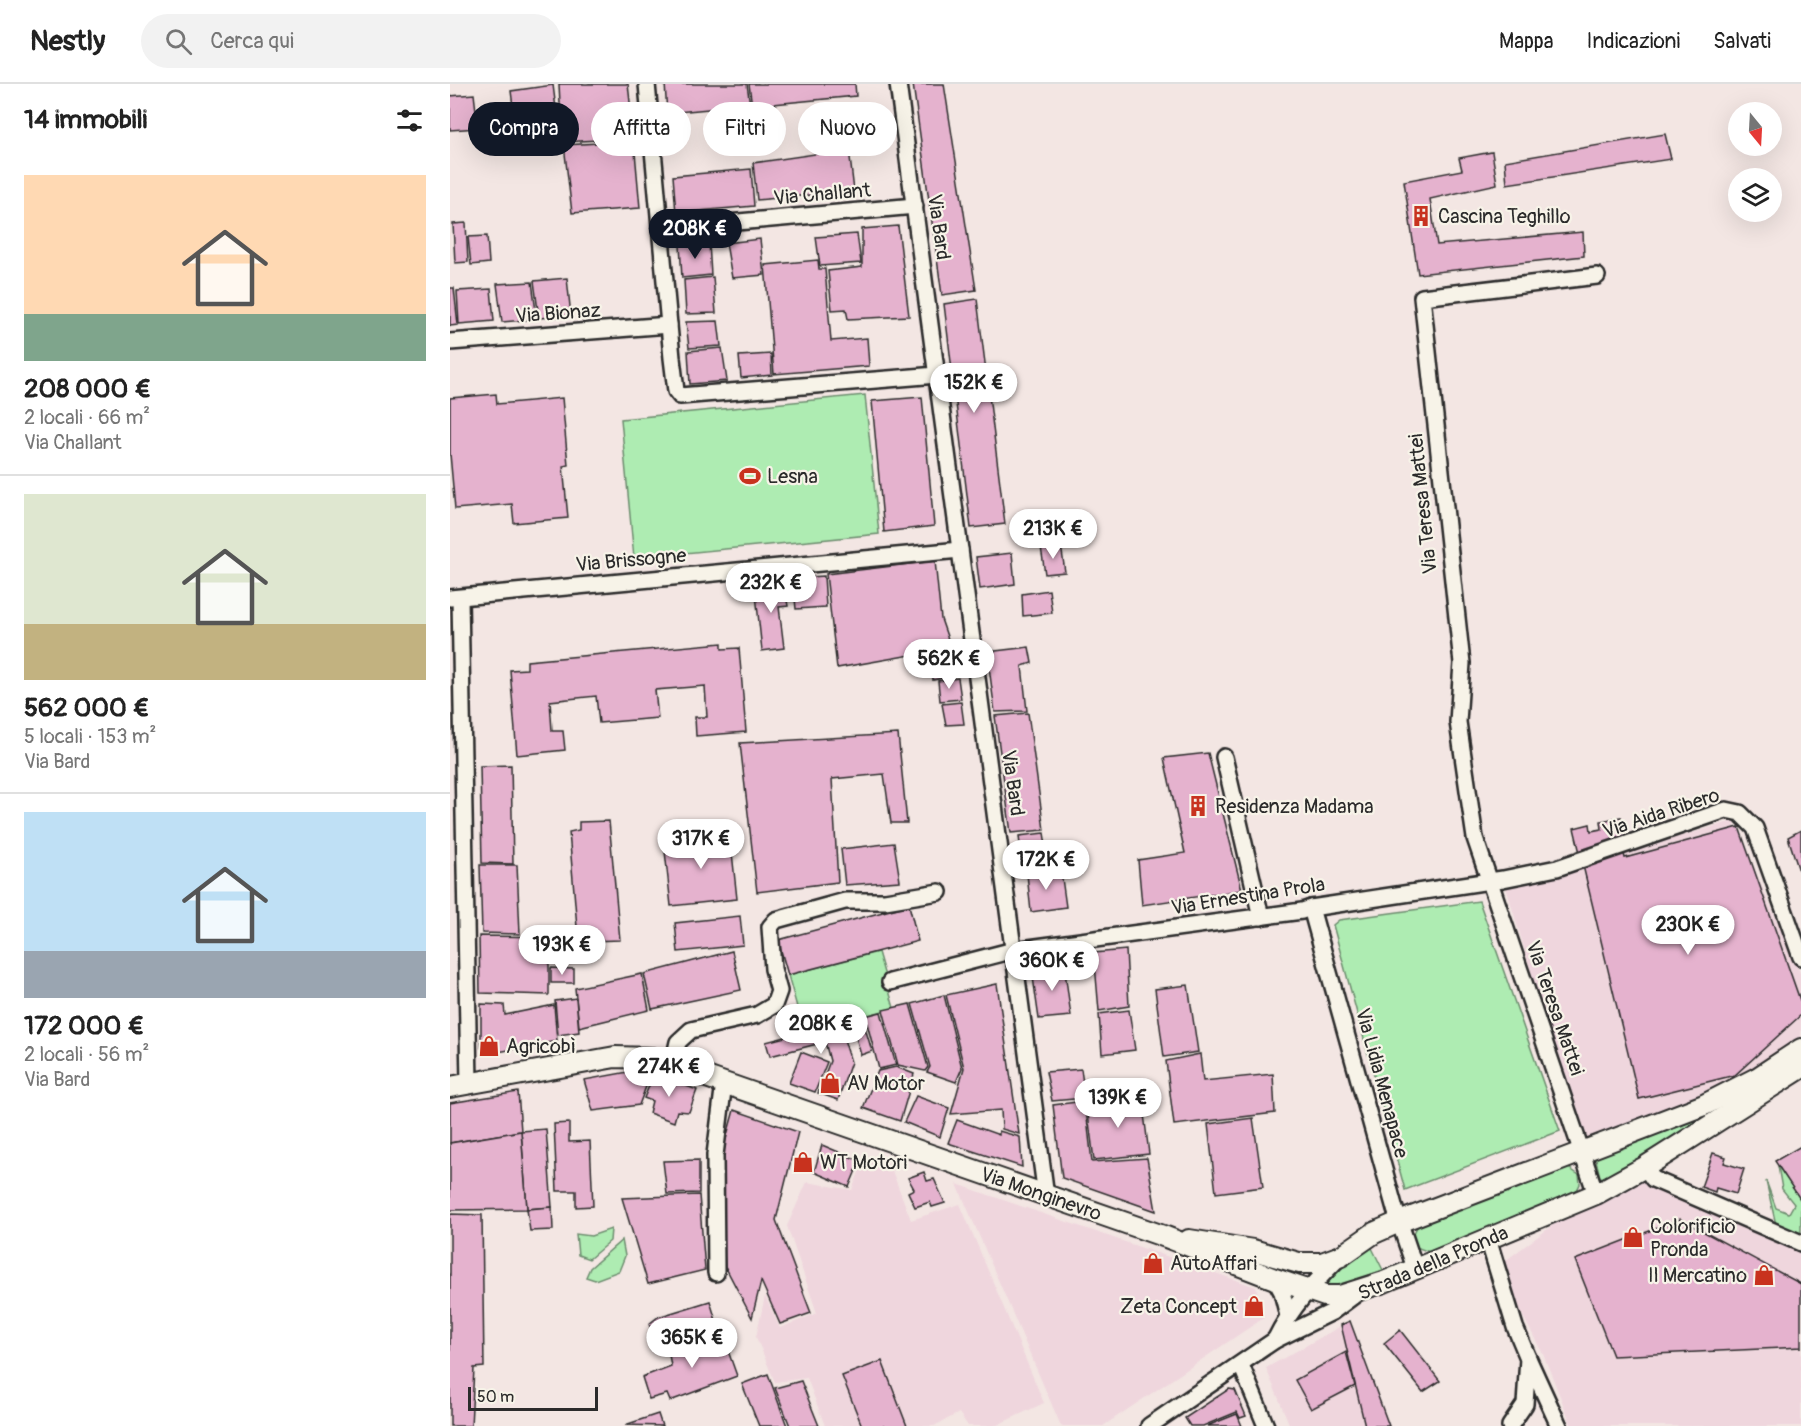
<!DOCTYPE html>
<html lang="it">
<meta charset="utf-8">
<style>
body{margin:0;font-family:Pangolin,sans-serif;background:#f2f2f2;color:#222;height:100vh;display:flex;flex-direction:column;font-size:22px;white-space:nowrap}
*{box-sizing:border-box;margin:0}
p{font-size:20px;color:#767676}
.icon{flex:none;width:33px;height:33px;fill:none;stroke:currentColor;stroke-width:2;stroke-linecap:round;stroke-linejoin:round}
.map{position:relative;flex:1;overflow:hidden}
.side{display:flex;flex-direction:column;background:#fff;width:450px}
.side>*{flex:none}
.top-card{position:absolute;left:18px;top:18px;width:570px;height:54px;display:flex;gap:12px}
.needle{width:39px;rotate:162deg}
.buttons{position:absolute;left:1278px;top:18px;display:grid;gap:12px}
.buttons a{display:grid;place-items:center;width:54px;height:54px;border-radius:50%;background:#fff;box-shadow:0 6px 24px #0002;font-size:30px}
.scale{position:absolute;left:18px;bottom:15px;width:130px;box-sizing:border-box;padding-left:6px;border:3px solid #2b2b2b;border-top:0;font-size:16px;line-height:21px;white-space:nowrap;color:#2b2b2b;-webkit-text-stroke:4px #f7f3e8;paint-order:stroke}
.price{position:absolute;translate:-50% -51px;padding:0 14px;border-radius:21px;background:#fff;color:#222;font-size:20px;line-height:39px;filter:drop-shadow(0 2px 3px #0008)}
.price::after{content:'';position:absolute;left:50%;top:36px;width:18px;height:14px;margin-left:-9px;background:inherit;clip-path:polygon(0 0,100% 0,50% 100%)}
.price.selected{background:#111827;color:#fff}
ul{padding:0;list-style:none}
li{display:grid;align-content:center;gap:12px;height:318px;padding:0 24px}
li+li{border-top:2px solid #e0e0e0}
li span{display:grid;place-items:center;height:186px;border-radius:0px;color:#555}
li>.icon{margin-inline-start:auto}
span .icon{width:108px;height:108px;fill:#fffc;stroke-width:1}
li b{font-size:26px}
h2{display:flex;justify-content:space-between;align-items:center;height:72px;padding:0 24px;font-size:26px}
.tag{padding:0 21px;border-radius:27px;background:#fff;box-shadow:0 6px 24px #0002;font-size:21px;line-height:54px}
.tag.selected{background:#111827;color:#fff}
header{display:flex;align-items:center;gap:36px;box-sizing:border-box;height:84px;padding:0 30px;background:#fff;border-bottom:2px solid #e0e0e0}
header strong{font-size:28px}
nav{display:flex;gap:33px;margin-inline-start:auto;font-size:21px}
.search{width:420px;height:54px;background:#f2f2f2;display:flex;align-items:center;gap:15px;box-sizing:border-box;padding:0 21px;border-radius:33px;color:#767676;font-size:22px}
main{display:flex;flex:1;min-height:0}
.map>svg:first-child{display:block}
</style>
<header>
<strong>Nestly</strong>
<div class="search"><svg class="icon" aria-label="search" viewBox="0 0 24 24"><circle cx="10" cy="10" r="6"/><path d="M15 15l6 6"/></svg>Cerca qui</div>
<nav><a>Mappa</a><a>Indicazioni</a><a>Salvati</a></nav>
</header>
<main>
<section class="side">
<h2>14 immobili<svg class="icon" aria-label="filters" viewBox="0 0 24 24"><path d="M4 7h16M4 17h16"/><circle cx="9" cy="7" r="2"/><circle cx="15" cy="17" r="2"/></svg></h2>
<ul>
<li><span style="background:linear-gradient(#ffd9b3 75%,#7fa58c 0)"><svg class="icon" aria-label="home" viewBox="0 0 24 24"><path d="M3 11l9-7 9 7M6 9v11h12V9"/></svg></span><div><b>208 000 €</b><p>2 locali · 66 m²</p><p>Via Challant</p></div></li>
<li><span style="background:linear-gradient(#dfe7d0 70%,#c2b280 0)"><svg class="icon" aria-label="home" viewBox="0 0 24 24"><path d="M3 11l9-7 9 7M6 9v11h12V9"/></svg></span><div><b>562 000 €</b><p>5 locali · 153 m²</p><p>Via Bard</p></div></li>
<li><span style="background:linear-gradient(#bfe0f5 75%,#9aa5b1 0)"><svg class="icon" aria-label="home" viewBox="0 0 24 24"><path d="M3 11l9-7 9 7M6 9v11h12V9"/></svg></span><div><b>172 000 €</b><p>2 locali · 56 m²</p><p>Via Bard</p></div></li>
</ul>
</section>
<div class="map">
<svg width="1351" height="1342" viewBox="0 0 1351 1342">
<rect width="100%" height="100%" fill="#f3e6e3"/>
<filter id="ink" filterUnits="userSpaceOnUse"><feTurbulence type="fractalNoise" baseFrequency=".0167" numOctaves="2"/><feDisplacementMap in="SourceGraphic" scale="12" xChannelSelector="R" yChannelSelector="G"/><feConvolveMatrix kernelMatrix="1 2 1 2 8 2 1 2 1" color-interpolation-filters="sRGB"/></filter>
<g filter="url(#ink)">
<g fill="#efd6dd">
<path d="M1283,737l68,154v78l-156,114 156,72v187h-229l-29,-72 -46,-87 99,-74 -90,-306z"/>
<path d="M416,1071l23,8 22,57 49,-16 84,199 -49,23h-27l-9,-13 -25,13h-109l-18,-48 -32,4 -19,-45 9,-41 15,32 37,-15 -30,-87 20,-44 45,8z"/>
<path d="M507,1100l299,103 9,30 -162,109h-42z"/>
<path d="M900,1237l40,105h-100l-24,-58z"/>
</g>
<g fill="#aeecb2" stroke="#6c8c6e" stroke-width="1.5">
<path d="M415,311l14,139 -245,24 -13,-139z"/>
<path d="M1029,817l81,230 -155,59 -72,-265 6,-5z"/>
<path d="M428,868l16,56 -90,24 -16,-57z"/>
<path d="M1279,1023l-90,56 -35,15 -4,-1 -5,-21z"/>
<path d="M1328,1082l23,33v39l-25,-13 -10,-44 10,27 13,5 5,-9 -12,-15z"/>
<path d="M1117,1083l12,8 1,9 -4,8 -144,61 -16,-6 -4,-10 6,-12z"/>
<path d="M161,1145l-1,12 -21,18 -11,-4 -2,-21 15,2z"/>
<path d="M172,1156l3,16 -6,15 -24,9 -9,-3 4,-9z"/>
<path d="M921,1162l12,24 -54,21 -10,-9z"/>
</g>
<g fill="#e5b2ce" stroke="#2b2b2b" stroke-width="1.5">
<path d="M109,0h69l6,54 -72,4z"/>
<path d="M215,0h82l3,21 -83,8z"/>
<path d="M299,0h106l1,12 -104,10z"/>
<path d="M463,0h31l32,206 -34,5z"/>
<path d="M103,1l5,40 -42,4 -5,-38z"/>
<path d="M24,10l4,34 -28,2v-34z"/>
<path d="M1215,50l6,25 -164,25 -2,-23z"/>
<path d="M184,57l6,67 -68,5 -8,-68z"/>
<path d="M399,65l5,42 -97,9 -4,-37z"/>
<path d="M1042,68l5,32 -67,15 7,46 146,-13 1,24 -166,18 -14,-93 58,-11 -3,-12z"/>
<path d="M301,85l3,37 -78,7 -3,-37z"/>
<path d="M16,139l2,39 -13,1 -2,-39z"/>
<path d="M448,142l11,90 -61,3 -2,-10 -14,1 -4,-39 34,-4v-38z"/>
<path d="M407,150l4,29 -41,3 -4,-29z"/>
<path d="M37,152l2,27 -18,2 -3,-28z"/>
<path d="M310,155l4,36 -32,3 -6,-35z"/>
<path d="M259,159l2,32 -29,3 -2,-33z"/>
<path d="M368,176l1,9h6l6,72 36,-3 2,28 -95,8 -9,-109z"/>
<path d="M263,193l3,36 -30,1 -2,-34z"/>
<path d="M117,194l4,38 -32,2 -5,-37z"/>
<path d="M82,198l5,37 -35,3 -5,-38z"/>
<path d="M0,204h4l4,37 -8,1z"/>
<path d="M41,205l3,32 -35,3 -2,-33z"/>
<path d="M527,215l28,225 -34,4 -27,-224z"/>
<path d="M268,237l3,25 -32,2 -3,-26z"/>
<path d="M272,264l5,33 -37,3 -2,-33z"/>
<path d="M321,270l1,21 -31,3 -2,-22z"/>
<path d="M46,310l1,10 65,-6 6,67 -5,1 5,52 -54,5 -2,-19 -57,5 -5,-55v-56z"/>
<path d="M472,313l12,129 -50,6 -12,-131z"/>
<path d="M611,461l4,27 -20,2 -4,-27z"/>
<path d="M562,469l3,31 -35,5 -4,-32z"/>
<path d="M485,477l6,58 10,29 -114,20 -11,-94z"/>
<path d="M374,492l2,31 -30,2 -3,-31z"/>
<path d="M334,499l4,23 -9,1 5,41 -22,3 -7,-66z"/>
<path d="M599,506l3,23 -29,3 -1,-22z"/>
<path d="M272,559v6l17,-1 7,84 -50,4 -1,-19h12l-2,-31 -50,4 3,28 -59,5 -3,-27 -46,5 2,30h11l2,19 -48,5 -7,-85 17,-1v-8z"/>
<path d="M579,563l3,16 -10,3 5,45 -32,1 -8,-60z"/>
<path d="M505,567l2,24 -24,5 -1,-26z"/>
<path d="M508,594l3,21 -21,2 -2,-20z"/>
<path d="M511,618l3,22 -18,1 -4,-21z"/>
<path d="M578,629l16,117 -33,3 -16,-117z"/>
<path d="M448,650l9,89h-16l-7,-49 -52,5 6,103 -81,10 -17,-149z"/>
<path d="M758,669l34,137 -100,15 -4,-45 47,-7 -21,-95z"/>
<path d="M61,681l2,99 -31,-1 -2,-97z"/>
<path d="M1171,733l5,20 -6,1 5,20 114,-31 62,176v12l-66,60 -96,24 -65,-271 16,-4 1,7 11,-2 -1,-8z"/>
<path d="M159,737l11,119 -31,1 -2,-4 -9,2 -9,-107 10,-2v-8z"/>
<path d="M1351,746v47l-13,-40z"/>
<path d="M594,749l6,37 -27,2 -4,-36z"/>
<path d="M280,750l7,65 -66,7 -7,-64z"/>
<path d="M444,759l6,38 -55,4 -4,-36z"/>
<path d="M30,781h37l3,69 -38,-1z"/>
<path d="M611,787l5,36 -35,5 -4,-38z"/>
<path d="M459,821l9,36 -130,34 -10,-35z"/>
<path d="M290,832l3,29 -65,7 -3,-29z"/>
<path d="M29,852l70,1v58l-69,-2z"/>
<path d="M676,866l3,56 -30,5 -5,-58z"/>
<path d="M282,867l9,39 -89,19 -8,-35z"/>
<path d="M614,880l7,52 -32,3 -7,-49z"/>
<path d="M101,884l23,1v14h-23z"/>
<path d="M192,890l7,36 -70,17 -4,-39z"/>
<path d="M547,900l22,150 -17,-5 -1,-19 -50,4 13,-46 -18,-73z"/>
<path d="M738,901l10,67 -34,5 -9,-68z"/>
<path d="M494,911l18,73 -6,14 -29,-10 3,-5 -18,-63z"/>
<path d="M126,914l3,34 -21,3 -3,-34z"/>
<path d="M31,920l23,1 1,10 49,-10 3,36 -70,13 -6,-6z"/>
<path d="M460,920l18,63 -3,4 -27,-6 -15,-55z"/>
<path d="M679,926l6,40 -33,4 -3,-40z"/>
<path d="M431,928l15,53 -17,4 -14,-53z"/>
<path d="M412,934l10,33 -11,4 -10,-35z"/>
<path d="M389,939l12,39 -13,38 -20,-7 12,-32 -5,-19 -55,14 -4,-14z"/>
<path d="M351,968l26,10 -12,30 -26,-9z"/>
<path d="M750,970l3,27 70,-7 2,39 -101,12 -8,-64z"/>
<path d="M446,983l18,7 -14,47 -37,-13 15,-37z"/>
<path d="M631,985l4,29 -33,3 -6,-29z"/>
<path d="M189,986l12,3 -12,32 -46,6 -9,-31z"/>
<path d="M204,990l43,16 -8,22 -12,-1 -3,11 -25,-9 3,-12 -8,-3z"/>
<path d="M68,1008l3,39 -71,12v-40z"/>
<path d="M466,1012l33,12 -9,29 -36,-15z"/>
<path d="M692,1014l7,56 -55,6 -7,-54z"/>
<path d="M635,1017l7,61 55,-4 9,53 -94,-33 -9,-73z"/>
<path d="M284,1026l64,22 -22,88 35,93 -31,11 -19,-43 -9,37 -27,-52 -7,-98z"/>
<path d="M803,1034l10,69 -47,6 -8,-69z"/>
<path d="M507,1036l42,15v-4l21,6 2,30 -74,-24z"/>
<path d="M119,1039v19l21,-1 3,65 -17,1v-16h-19l-3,-67z"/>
<path d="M96,1045l6,78 -25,2 -6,-78z"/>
<path d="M71,1047l6,78 -77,1v-67z"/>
<path d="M372,1061l38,16 -11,26 -35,-15z"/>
<path d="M1351,1062v53h-1l-25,-38z"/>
<path d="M1263,1069l13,4 -2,6 20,6 -8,25 -20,-6 -1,4 -14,-5z"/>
<path d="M249,1076v33l-32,1 -4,-33z"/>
<path d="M474,1088l3,9 7,-2 11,24 -13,4 -2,-5 -15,5 -7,-15 6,-3 -6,-11z"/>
<path d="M249,1111l6,75 -57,14 -26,-86z"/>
<path d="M102,1123l1,23 -23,1 -3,-22z"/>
<path d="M0,1130l32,1 2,152 -10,1 -3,58h-21z"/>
<path d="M1230,1135l121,65v63l-188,9 -38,-96z"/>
<path d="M260,1217l8,26 -62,16 -7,-19 9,-7z"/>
<path d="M900,1237l39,105h-24l-24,-101z"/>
<path d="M950,1246l40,51 -17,11 -39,-49z"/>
<path d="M272,1250l15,42 -67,25 -3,-7 -18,5 -7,-22 29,-11 -3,-17z"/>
<path d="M896,1268l9,34 -44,23 -16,-29z"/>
<path d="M432,1277l25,65h-45l-20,-50z"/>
<path d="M318,1290l19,52h-28l-17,-42z"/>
<path d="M351,1297l18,45h-29l-15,-38z"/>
<path d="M779,1305l6,1 11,26 -6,2 -3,-6 -34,14h-13l-5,-8z"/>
<path d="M208,1330l4,12 -37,-1z"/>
<path d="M787,1330l5,12h-35z"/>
</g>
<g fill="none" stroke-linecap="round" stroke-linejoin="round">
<defs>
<g id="minor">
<path d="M197,0l25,274 4,33 4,5 257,-21"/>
<path d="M448,0l148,1112"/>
<path d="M211,145l254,-23"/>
<path d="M0,258l219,-17"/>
<path d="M0,514l510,-48"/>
<path d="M10,514l9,485"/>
<path d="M774,673l37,160"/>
<path d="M861,824l84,301 20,59"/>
<path d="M440,898l124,-32 288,-39 9,-3 192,-29 54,-11 169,-58 14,3 15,15 46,129"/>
<path d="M223,980l5,-22 13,-12 66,-15 17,-10 5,-14 -6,-22 -3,-42 6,-7 69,-19h40l54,-9"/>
<path d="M1195,1083l8,12 148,64"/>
<path d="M1146,1110l-121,-356 -17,-116 4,-59 -40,-366 175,-21"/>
<path d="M1038,1155l27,88 13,31"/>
<path d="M266,1189l-1,-118 9,-73"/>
<path d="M825,1195l7,13 6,24"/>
<path d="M825,1256c16,-33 39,-57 64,-82"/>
<path d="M791,1281l25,61"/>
<path d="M699,1342l126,-86 57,-28 24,-18"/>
<path d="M1060,1342l15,-22 3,-46 31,68"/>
</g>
<g id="tertiary">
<path d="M0,1003l165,-30 37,1 514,179 109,42 50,17h15l44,-14 212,-88 49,-27 156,-99"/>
<path d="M739,1156l64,10 46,13h23l19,-7 33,-23 25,-11 305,-117 53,-27 44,-29"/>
</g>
</defs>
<use href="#minor" stroke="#2b2b2b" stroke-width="20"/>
<use href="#tertiary" stroke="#2b2b2b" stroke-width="24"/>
<use href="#minor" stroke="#f7f3e8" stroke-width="15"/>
<use href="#tertiary" stroke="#f7f3e8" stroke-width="20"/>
</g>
</g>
<defs>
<symbol id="building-bare" viewBox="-9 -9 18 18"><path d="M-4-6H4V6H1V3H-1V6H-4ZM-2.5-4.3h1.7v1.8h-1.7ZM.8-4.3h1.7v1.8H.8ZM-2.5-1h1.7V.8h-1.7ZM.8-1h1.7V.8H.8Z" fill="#c8321e" stroke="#f7f3e8" stroke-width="2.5" paint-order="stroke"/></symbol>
<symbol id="stadium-bare" viewBox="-9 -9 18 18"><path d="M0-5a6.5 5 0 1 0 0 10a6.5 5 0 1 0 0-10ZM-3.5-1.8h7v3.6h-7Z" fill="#c8321e" stroke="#f7f3e8" stroke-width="2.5" paint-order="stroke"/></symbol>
<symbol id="shop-bare" viewBox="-9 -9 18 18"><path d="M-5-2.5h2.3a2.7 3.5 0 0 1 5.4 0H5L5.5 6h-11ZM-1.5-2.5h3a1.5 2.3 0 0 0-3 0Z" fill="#c8321e" stroke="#f7f3e8" stroke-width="2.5" paint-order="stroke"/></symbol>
</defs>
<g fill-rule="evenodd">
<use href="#building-bare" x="956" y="117" width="30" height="30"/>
<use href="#stadium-bare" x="285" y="377" width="30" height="30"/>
<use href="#building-bare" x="733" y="707" width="30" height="30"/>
<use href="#shop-bare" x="24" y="947" width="30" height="30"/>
<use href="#shop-bare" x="365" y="984" width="30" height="30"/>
<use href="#shop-bare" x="338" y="1063" width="30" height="30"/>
<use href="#shop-bare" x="1168" y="1138" width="30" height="30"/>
<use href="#shop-bare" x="688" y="1164" width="30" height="30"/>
<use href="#shop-bare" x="1299" y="1176" width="30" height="30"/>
<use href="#shop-bare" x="789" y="1207" width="30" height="30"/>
</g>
<g text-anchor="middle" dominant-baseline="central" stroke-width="4.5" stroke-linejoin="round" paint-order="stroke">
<g font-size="20" fill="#2b2b2b" stroke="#f7f3e8">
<text transform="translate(372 110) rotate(-5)">Via Challant</text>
<text transform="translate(489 143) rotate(82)">Via Bard</text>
<text transform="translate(108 229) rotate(-4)">Via Bionaz</text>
<text transform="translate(973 420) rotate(-96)">Via Teresa Mattei</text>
<text transform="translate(181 476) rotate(-5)">Via Brissogne</text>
<text transform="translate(563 699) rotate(82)">Via Bard</text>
<text transform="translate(1211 729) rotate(-18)">Via Aida Ribero</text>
<text transform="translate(798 812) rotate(-9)">Via Ernestina Prola</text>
<text transform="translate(1105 924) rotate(71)">Via Teresa Mattei</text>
<text transform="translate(932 999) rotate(75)">Via Lidia Menapace</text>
<text transform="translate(591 1110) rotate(19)">Via Monginevro</text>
<text transform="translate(983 1179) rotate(-23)">Strada della Pronda</text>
</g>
<g font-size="20" fill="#2b2b2b" stroke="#f7f3e8" text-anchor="start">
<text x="988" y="132">Cascina Teghillo</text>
<text x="317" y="392">Lesna</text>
<text x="765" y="722">Residenza Madama</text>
<text x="56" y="962">Agricobì</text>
<text x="397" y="999">AV Motor</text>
<text x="370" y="1078">WT Motori</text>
<text x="1200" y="1142">Colorificio<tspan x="1200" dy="23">Pronda</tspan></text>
<text x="720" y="1179">AutoAffari</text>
<text x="1297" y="1191" text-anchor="end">Il Mercatino</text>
<text x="787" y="1222" text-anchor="end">Zeta Concept</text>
</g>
</g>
</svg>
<div class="buttons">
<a><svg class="needle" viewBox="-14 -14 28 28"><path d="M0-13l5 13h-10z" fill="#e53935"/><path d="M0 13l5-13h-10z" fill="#767676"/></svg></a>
<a><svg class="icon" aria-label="layers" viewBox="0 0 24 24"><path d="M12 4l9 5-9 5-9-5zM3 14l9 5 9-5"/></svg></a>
</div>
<div class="scale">50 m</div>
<b class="price selected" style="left:245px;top:176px">208K €</b>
<b class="price" style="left:524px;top:330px">152K €</b>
<b class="price" style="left:603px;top:476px">213K €</b>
<b class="price" style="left:321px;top:530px">232K €</b>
<b class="price" style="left:499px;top:606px">562K €</b>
<b class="price" style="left:251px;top:786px">317K €</b>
<b class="price" style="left:596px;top:807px">172K €</b>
<b class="price" style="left:1238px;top:872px">230K €</b>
<b class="price" style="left:112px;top:892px">193K €</b>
<b class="price" style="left:602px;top:908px">360K €</b>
<b class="price" style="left:371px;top:971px">208K €</b>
<b class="price" style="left:219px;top:1014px">274K €</b>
<b class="price" style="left:668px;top:1045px">139K €</b>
<b class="price" style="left:242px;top:1285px">365K €</b>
<div class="top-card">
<a class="tag selected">Compra</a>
<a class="tag">Affitta</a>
<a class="tag">Filtri</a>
<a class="tag">Nuovo</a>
</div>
</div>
</main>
